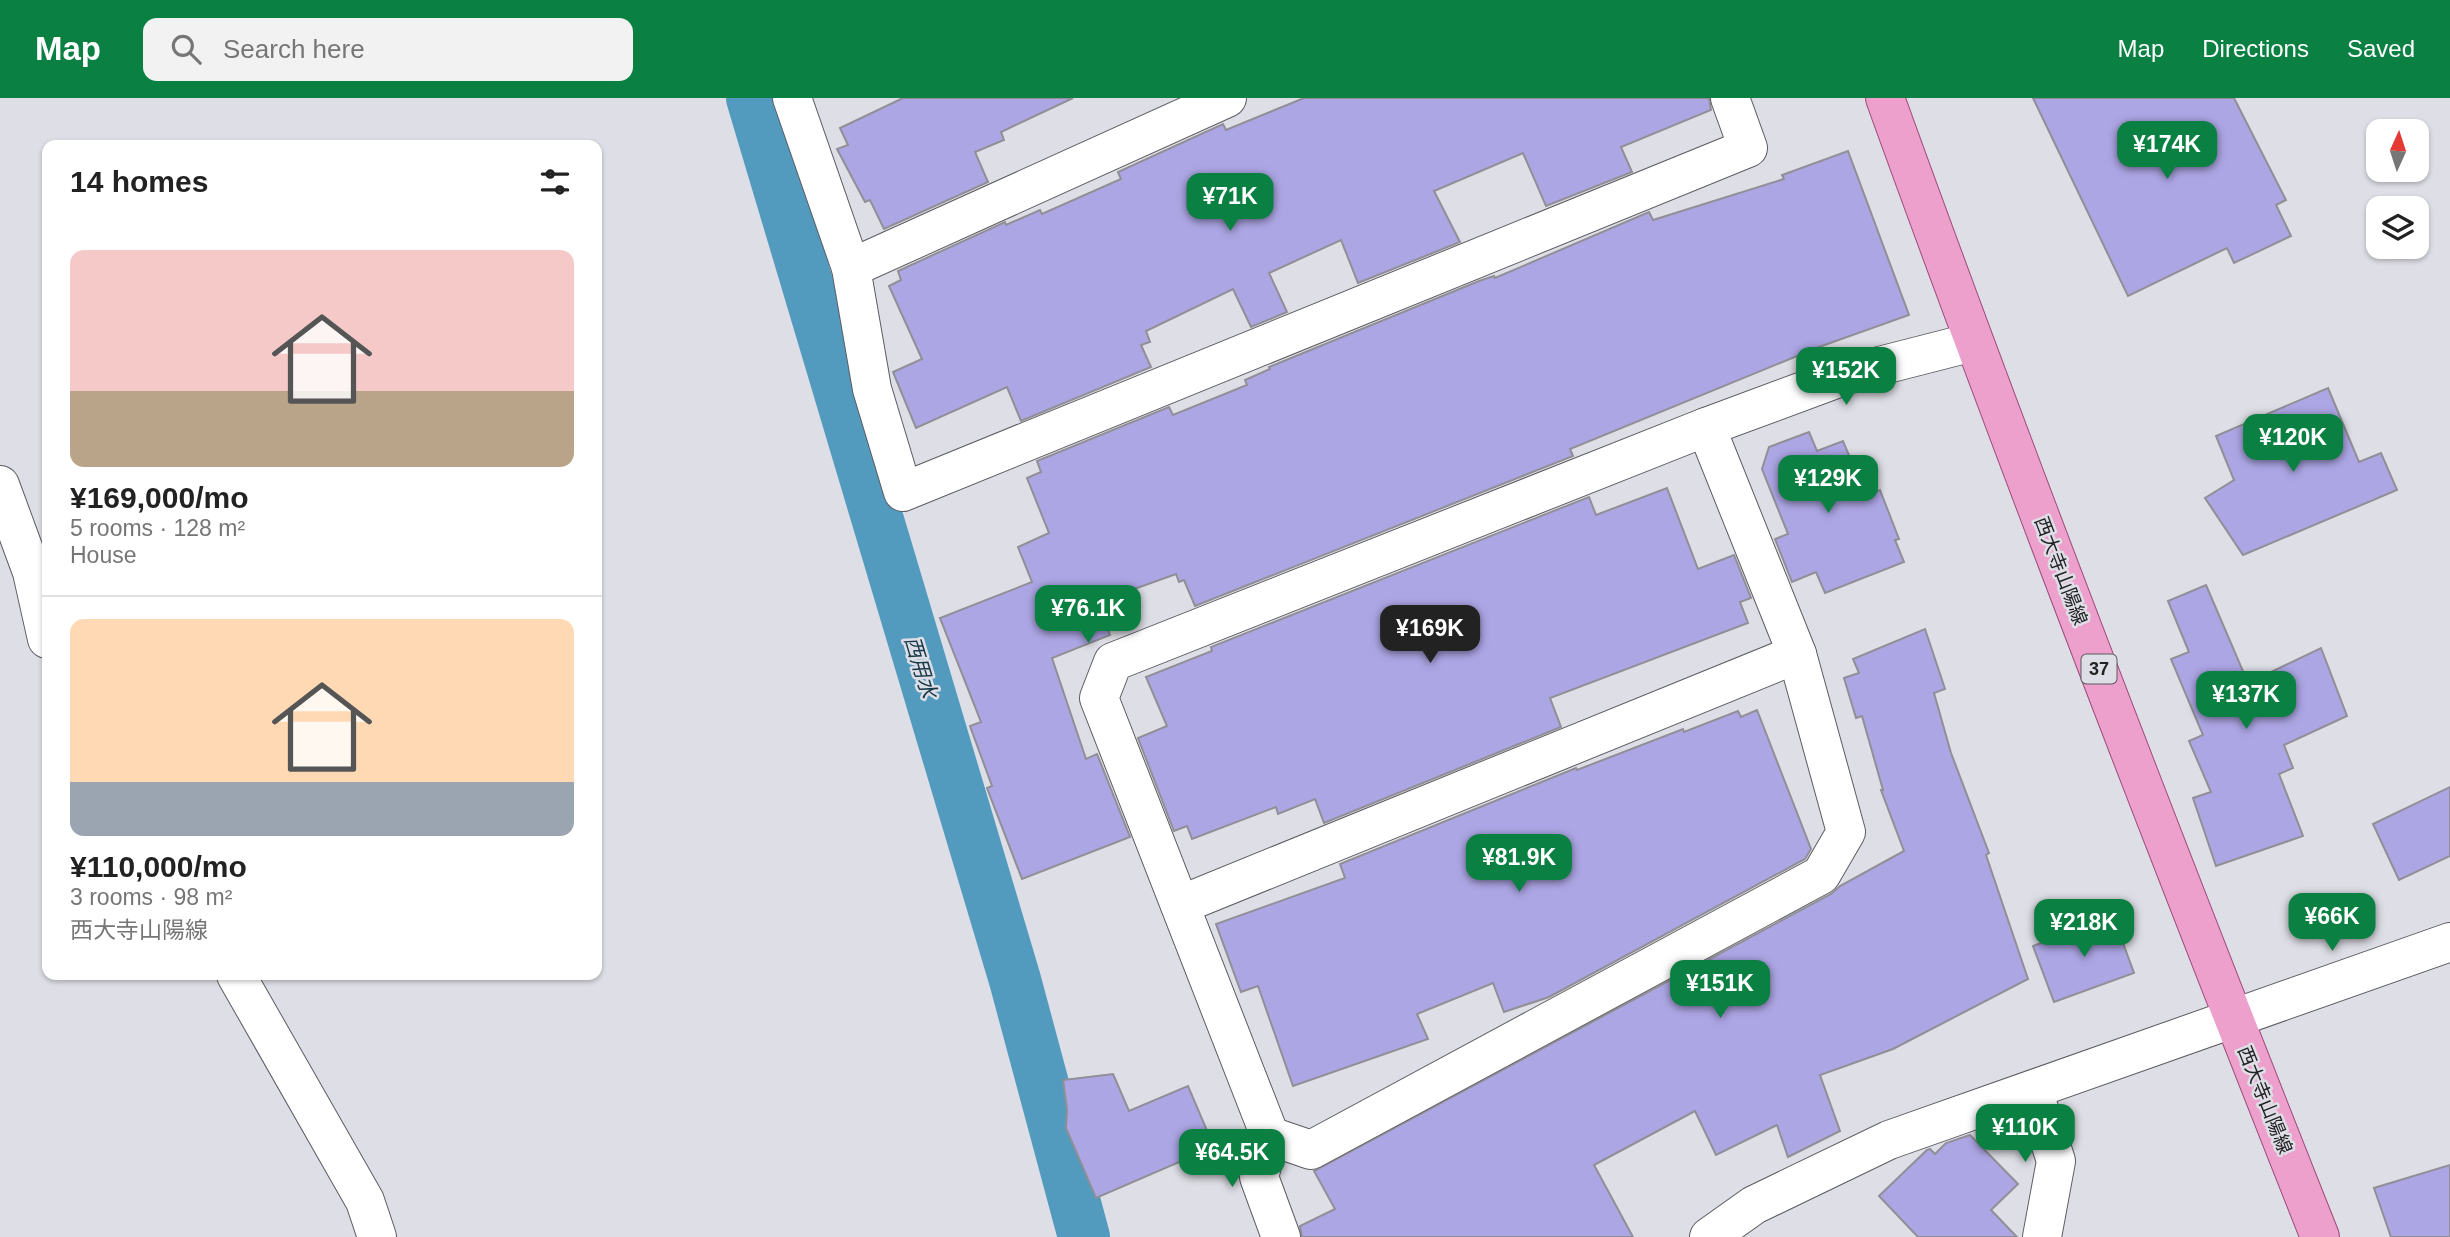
<!DOCTYPE html>
<meta charset="utf-8">
<style>
body{margin:0;font-family:Helvetica,"Noto Sans JP",sans-serif;background:#f2f2f2;color:#222;height:100vh;display:flex;flex-direction:column;font-size:26px;white-space:nowrap}
*{box-sizing:border-box;margin:0}
p{font-size:23px;color:#767676}
.icon{flex:none;width:38px;height:38px;fill:none;stroke:currentColor;stroke-width:2;stroke-linecap:round;stroke-linejoin:round}
.map{position:relative;flex:1;overflow:hidden}
.side{position:absolute;left:42px;top:42px;width:560px;height:840px;display:flex;flex-direction:column;background:#fff;border-radius:14px;box-shadow:0 2px 5px #0004}
.side>*{flex:none}
.needle{width:46px;rotate:3deg}
.tools{position:absolute;left:2366px;top:21px;display:grid;gap:14px}
.tools a{display:grid;place-items:center;width:63px;height:63px;border-radius:14px;background:#fff;box-shadow:0 2px 5px #0004;font-size:35px}
.price{position:absolute;translate:-50% -60px;padding:0 16px;border-radius:14px;background:#0b8043;color:#fff;font-size:23px;line-height:46px;filter:drop-shadow(0 2px 4px #0008)}
.price::after{content:'';position:absolute;left:50%;top:42px;width:21px;height:16px;margin-left:-10px;background:inherit;clip-path:polygon(0 0,100% 0,50% 100%)}
.price.selected{background:#222;color:#fff}
ul{padding:0;list-style:none}
li{display:grid;align-content:center;gap:14px;height:371px;padding:0 28px}
li+li{border-top:2px solid #e0e0e0}
li span{display:grid;place-items:center;height:217px;border-radius:14px;color:#555}
li>.icon{margin-inline-start:auto}
span .icon{width:126px;height:126px;fill:#fffc;stroke-width:1}
li b{font-size:30px}
h2{display:flex;justify-content:space-between;align-items:center;height:84px;padding:0 28px;font-size:30px}
header{display:flex;align-items:center;gap:42px;box-sizing:border-box;height:98px;padding:0 35px;background:#0b8043;color:#fff}
header strong{font-size:33px}
nav{display:flex;gap:38px;margin-inline-start:auto;font-size:24px}
.search{width:490px;height:63px;background:#f2f2f2;display:flex;align-items:center;gap:18px;box-sizing:border-box;padding:0 24px;border-radius:14px;color:#767676;font-size:26px}
.map>svg:first-child{display:block}
</style>
<header>
<strong>Map</strong>
<div class="search"><svg class="icon" aria-label="search" viewBox="0 0 24 24"><circle cx="10" cy="10" r="6"/><path d="M15 15l6 6"/></svg>Search here</div>
<nav><a>Map</a><a>Directions</a><a>Saved</a></nav>
</header>
<div class="map">
<svg width="2450" height="1139" viewBox="0 0 2450 1139">
<rect width="100%" height="100%" fill="#dedee6"/>
<g fill="none" stroke-linecap="round" stroke-linejoin="round">
<path stroke="#529bbe" stroke-width="52" d="M752,0l263,882 69,257"/>
</g>
<g fill="#ada6e5" stroke="#908f96" stroke-width="2">
<path d="M903,0h170l-72,34 3,8 -29,12 13,30 -104,47 -14,-29 -5,2 -28,-53 11,-4 -8,-17z"/>
<path d="M1304,0h405l2,12 -90,37 11,25 -86,34 -23,-53 -89,38 26,51 -102,41 -17,-43 -72,33 18,39 -36,15 -18,-38 -87,42 4,11 -9,3 10,22 -130,54 -14,-34 -91,41 -23,-56 29,-13 -33,-73 12,-6 -3,-9 107,-49 1,3 34,-15 2,4 79,-35 -3,-7 105,-48 3,6z"/>
<path d="M2033,0h201l52,102 -10,5 15,31 -57,27 -7,-15 -99,48z"/>
<path d="M1848,53l61,164 -90,32 -249,102 3,7 -378,150 -11,-26 -5,2 -3,-8 -78,28 12,33 -58,23 34,101 11,-5 33,83 -108,42 -35,-91 5,-2 -22,-60 11,-4 -41,-104 92,-36 -14,-35 31,-14 -22,-55 14,-6 -4,-11 132,-54 4,8 74,-30 -2,-5 25,-11 -1,-2 210,-86 15,-5 1,2 154,-66 4,8 131,-41 -2,-4z"/>
<path d="M2328,290l31,74 22,-9 16,37 -154,65 -38,-57 29,-18 -18,-44z"/>
<path d="M1809,334l8,19 26,-10 23,55 14,-6 19,49 -4,1 9,22 -79,31 -9,-21 -24,10 -17,-43 13,-5 -26,-65 7,-22z"/>
<path d="M1667,390l31,81 36,-14 17,43 -11,4 8,21 -198,75 11,29 -237,96 -9,-24 -37,15 -2,-7 -84,32 -5,-13 -13,5 -36,-93 29,-12 -21,-49 66,-26 -1,-4 378,-150 7,18z"/>
<path d="M2206,487l42,98 73,-35 26,68 -63,29 9,23 -14,6 24,62 -87,30 -23,-68 18,-6 -22,-51 14,-6 -32,-76 18,-7 -21,-51z"/>
<path d="M1925,531l20,60 -11,4 17,60 38,100 -3,2 42,124 -135,70 -73,26 20,56 -52,26 -11,-32 -61,30 -21,-44 -101,54 39,72h-331l-2,-11 35,-17 -21,-38 517,-277 9,-8 64,-35 -23,-61h2l-21,-74 -6,2 -12,-40 15,-5 -6,-14z"/>
<path d="M1757,612l54,139 -6,10 -256,138 -45,15 -11,-29 -76,31 11,25 -135,47 -35,-100 -17,6 -25,-68 129,-46 -5,-14 236,-96 1,2 106,-41 1,3 54,-21 3,6z"/>
<path d="M2450,689v69l-51,24 -26,-56z"/>
<path d="M2113,818l21,57 -80,29 -21,-56z"/>
<path d="M1113,976l16,37 59,-25 26,61 -118,51 -30,-70 1,-19 -4,-29z"/>
<path d="M1970,1037l48,49 -27,26 26,27h-99l-39,-41 48,-46 3,-1 5,5 11,-11z"/>
<path d="M2450,1067v72h-59l-17,-49z"/>
</g>
<g fill="none" stroke-linecap="round" stroke-linejoin="round">
<defs>
<g id="minor">
<path d="M792,0l59,170 21,121 31,103 845,-344 -18,-50"/>
<path d="M851,170l376,-170"/>
<path d="M1706,329l91,227 49,178 -25,43 -510,275 -41,-14 -171,-438 14,-36z"/>
<path d="M1706,329l146,-54 121,-31"/>
<path d="M0,387l32,87 15,67"/>
<path d="M1180,807l617,-251"/>
<path d="M236,877l129,226 12,36"/>
<path d="M2033,992l23,71 -14,76"/>
<path d="M1270,1038l-11,41 22,60"/>
<path d="M1709,1139l45,-32 135,-65 561,-198"/>
</g>
<path id="primary" d="M1885,0c138,382 285,761 435,1139"/>
</defs>
<use href="#minor" stroke="#5d5c63" stroke-width="40"/>
<use href="#primary" stroke="#9e4b7b" stroke-width="40"/>
<use href="#minor" stroke="#fff" stroke-width="38"/>
<use href="#primary" stroke="#eda0cc" stroke-width="38"/>
</g>
<g text-anchor="middle" dominant-baseline="central" stroke-width="5" stroke-linejoin="round" paint-order="stroke">
<rect fill="#dedee6" stroke="#5a5a5f" stroke-width="2" x="2081.5" y="556.5" width="35" height="29" rx="5"/>
<g font-size="18" font-weight="bold" fill="#222225">
<text x="2099" y="571">37</text>
</g>
<g font-size="19" fill="#222225" stroke="#dedee6">
<text transform="translate(2061 473) rotate(69)">西大寺山陽線</text>
<text transform="translate(2265 1002) rotate(68)">西大寺山陽線</text>
</g>
<g font-size="21" font-style="italic" fill="#173949" stroke="#dedee6">
<text transform="translate(921 569) rotate(73)">西用水</text>
</g>
</g>
</svg>
<div class="tools">
<a><svg class="needle" viewBox="-14 -14 28 28"><path d="M0-13l5 13h-10z" fill="#e53935"/><path d="M0 13l5-13h-10z" fill="#767676"/></svg></a>
<a><svg class="icon" aria-label="layers" viewBox="0 0 24 24"><path d="M12 4l9 5-9 5-9-5zM3 14l9 5 9-5"/></svg></a>
</div>
<b class="price" style="left:2167px;top:83px">¥174K</b>
<b class="price" style="left:1230px;top:135px">¥71K</b>
<b class="price" style="left:1846px;top:309px">¥152K</b>
<b class="price" style="left:2293px;top:376px">¥120K</b>
<b class="price" style="left:1828px;top:417px">¥129K</b>
<b class="price" style="left:1088px;top:547px">¥76.1K</b>
<b class="price selected" style="left:1430px;top:567px">¥169K</b>
<b class="price" style="left:2246px;top:633px">¥137K</b>
<b class="price" style="left:1519px;top:796px">¥81.9K</b>
<b class="price" style="left:2332px;top:855px">¥66K</b>
<b class="price" style="left:2084px;top:861px">¥218K</b>
<b class="price" style="left:1720px;top:922px">¥151K</b>
<b class="price" style="left:2025px;top:1066px">¥110K</b>
<b class="price" style="left:1232px;top:1091px">¥64.5K</b>
<section class="side">
<h2>14 homes<svg class="icon" aria-label="filters" viewBox="0 0 24 24"><path d="M4 7h16M4 17h16"/><circle cx="9" cy="7" r="2"/><circle cx="15" cy="17" r="2"/></svg></h2>
<ul>
<li><span style="background:linear-gradient(#f6c9c9 65%,#b9a48a 0)"><svg class="icon" aria-label="home" viewBox="0 0 24 24"><path d="M3 11l9-7 9 7M6 9v11h12V9"/></svg></span><div><b>¥169,000/mo</b><p>5 rooms · 128 m²</p><p>House</p></div></li>
<li><span style="background:linear-gradient(#ffd9b3 75%,#9aa5b1 0)"><svg class="icon" aria-label="home" viewBox="0 0 24 24"><path d="M3 11l9-7 9 7M6 9v11h12V9"/></svg></span><div><b>¥110,000/mo</b><p>3 rooms · 98 m²</p><p>西大寺山陽線</p></div></li>
</ul>
</section>
</div>
